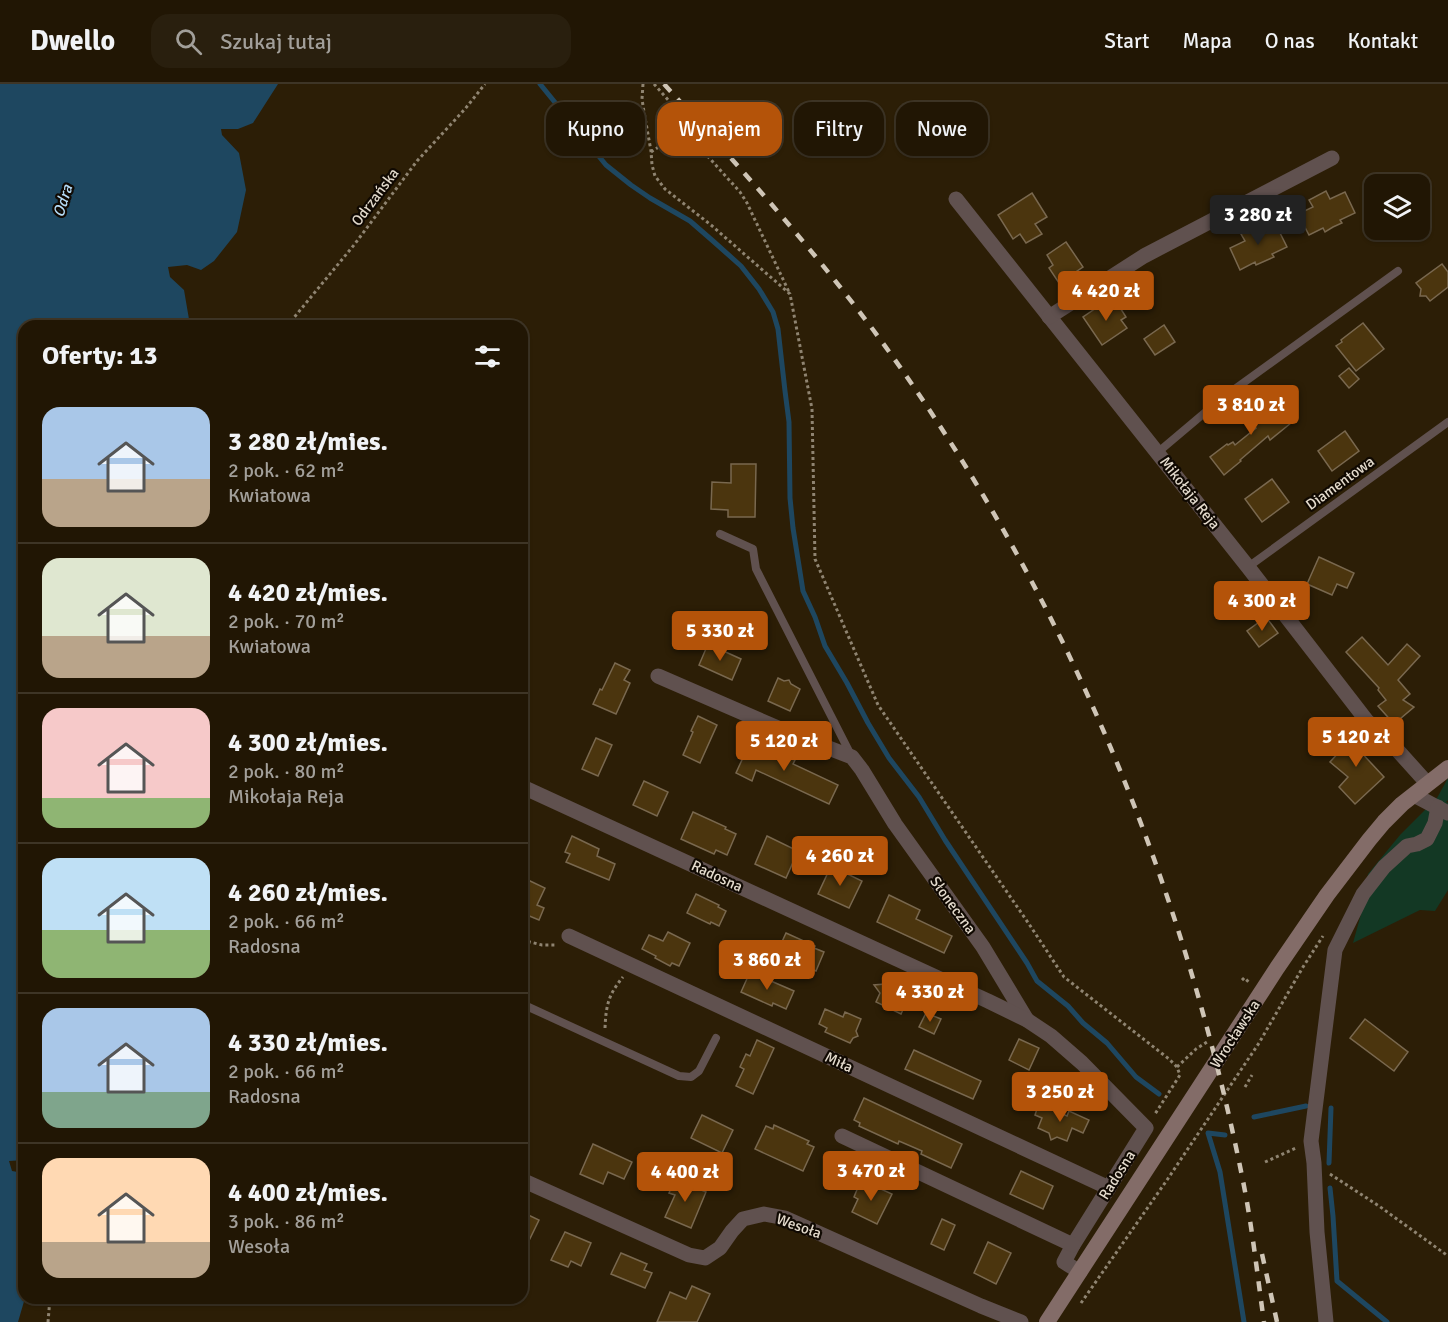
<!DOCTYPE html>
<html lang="pl">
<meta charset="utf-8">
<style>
body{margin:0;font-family:Signika,sans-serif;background:#291f0e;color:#f1f3f6;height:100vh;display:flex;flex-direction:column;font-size:22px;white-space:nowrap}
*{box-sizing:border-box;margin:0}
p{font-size:20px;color:#a29f9a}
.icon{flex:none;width:33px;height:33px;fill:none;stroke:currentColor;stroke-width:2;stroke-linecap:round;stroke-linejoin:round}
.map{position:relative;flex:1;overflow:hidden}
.drawer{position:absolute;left:18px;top:236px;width:510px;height:984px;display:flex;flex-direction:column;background:#211604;border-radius:18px;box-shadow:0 2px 4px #0004,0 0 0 2px #3e3526}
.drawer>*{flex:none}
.guide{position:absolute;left:546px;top:18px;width:570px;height:54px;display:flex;gap:12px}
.buttons{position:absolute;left:1364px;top:90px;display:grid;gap:12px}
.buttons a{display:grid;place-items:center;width:66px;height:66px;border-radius:12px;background:#211604;box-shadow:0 2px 4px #0004,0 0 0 2px #3e3526;font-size:30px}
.price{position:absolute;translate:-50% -51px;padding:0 14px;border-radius:6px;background:#b45309;color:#fff;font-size:20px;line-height:39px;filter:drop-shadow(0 2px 3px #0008)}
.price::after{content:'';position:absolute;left:50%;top:36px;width:18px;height:14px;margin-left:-9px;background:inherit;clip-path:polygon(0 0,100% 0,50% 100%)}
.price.selected{background:#222;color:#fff}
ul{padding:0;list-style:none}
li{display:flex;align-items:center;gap:18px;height:150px;padding:0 24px}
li+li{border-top:2px solid #3e3526}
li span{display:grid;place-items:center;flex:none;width:168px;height:120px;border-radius:18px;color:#555}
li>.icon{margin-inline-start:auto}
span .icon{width:72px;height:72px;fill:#fffc;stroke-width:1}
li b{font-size:26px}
h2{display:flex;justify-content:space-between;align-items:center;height:72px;padding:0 24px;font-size:26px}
.tag{padding:0 21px;border-radius:18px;background:#211604;box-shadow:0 2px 4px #0004,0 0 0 2px #3e3526;font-size:21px;line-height:54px}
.tag.selected{background:#b45309;color:#fff}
header{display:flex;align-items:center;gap:36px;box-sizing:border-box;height:84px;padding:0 30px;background:#211604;border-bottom:2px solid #3e3526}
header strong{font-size:28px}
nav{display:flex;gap:33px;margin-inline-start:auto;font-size:21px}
.search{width:420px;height:54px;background:#291f0e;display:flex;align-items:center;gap:15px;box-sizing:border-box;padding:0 21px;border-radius:18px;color:#a29f9a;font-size:22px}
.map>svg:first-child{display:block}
</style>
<header>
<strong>Dwello</strong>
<div class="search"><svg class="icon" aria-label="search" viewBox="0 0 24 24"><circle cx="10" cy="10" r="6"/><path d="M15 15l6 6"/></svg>Szukaj tutaj</div>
<nav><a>Start</a><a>Mapa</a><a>O nas</a><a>Kontakt</a></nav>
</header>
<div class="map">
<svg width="1448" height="1238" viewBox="0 0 1448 1238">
<rect width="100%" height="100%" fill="#2c1e06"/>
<path fill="#133824" d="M1448,694v22l-2,2 2,1v87l-13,21 -15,-1 -67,33 8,-29 7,-40 32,-39 37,-37z"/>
<path fill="#1e4760" d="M0,0h278l-25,39 -15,6h-17l1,6 17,18 7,37 -9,42 -23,29 -13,9 -14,-5 -19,2 2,10 14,13 6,35 -166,1v834l-15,1 3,10 12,2v125h1l-7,24h-18z"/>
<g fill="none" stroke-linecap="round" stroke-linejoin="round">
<g stroke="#1e4760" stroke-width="5">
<path d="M540,0l66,81 25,20 19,13 40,23 23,20 28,25 18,23 14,23 5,17 7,62 4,31 1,76 3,30 10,63 12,26 10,29 22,37 21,40 21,35 30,39 26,43 82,123 10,18 31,25 15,17 24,20 29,34 23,17"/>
<path d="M1254,1033l52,-11"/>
<path d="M1225,1051l-17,-2 12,39 24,150"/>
<path d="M1329,1079l2,-55"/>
<path d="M1330,1104l3,28 4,65 50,41"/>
</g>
</g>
<g fill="#4b350e" stroke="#79684f" stroke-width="1.5">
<path d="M1326,107l4,8 15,-7 10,21 -15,7 2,3 -9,4 -8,5 -2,-4 -14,7 -11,-21 15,-7 -4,-7z"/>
<path d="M1032,109l15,24 -12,7 7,10 -16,9 -6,-9 -7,5 -15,-24z"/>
<path d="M1258,141l4,8 14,-8 11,22 -15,7 2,3 -18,8 -1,-3 -15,8 -10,-22 15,-7 -4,-7z"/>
<path d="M1066,158l17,25 -24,16 -10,-15 4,-3 -6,-10z"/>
<path d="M1442,180l6,8v15l-18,14 -4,-5h-6l1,-7 -5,-6z"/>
<path d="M1108,216l6,9 5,-3 7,11 -5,3 6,8 -25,17 -19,-28z"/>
<path d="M1363,239l21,26 -28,22 -20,-25 6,-4 -1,-2z"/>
<path d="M1164,241l11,17 -20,13 -11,-16z"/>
<path d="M1349,284l10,11 -10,9 -10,-12z"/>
<path d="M1252,316l12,16 13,-10 14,17 -21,17 -2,-4 -28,24 1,1 -17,14 -14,-18 17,-13 1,1 5,-3 2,3 21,-17 -14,-20z"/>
<path d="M1345,347l14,20 -27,20 -14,-20z"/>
<path d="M731,380h25l-1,53h-27v-7l-17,-1 1,-27 19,1z"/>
<path d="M1272,395l17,23 -27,20 -17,-23z"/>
<path d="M1319,473l35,16 -7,15 -10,-4 -5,11 -25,-11z"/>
<path d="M1266,533l12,16 -19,14 -12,-16z"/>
<path d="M1362,553l26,28 19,-21 13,12 -22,24 12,14 -7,6 11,7 -20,17 -16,-18 8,-6 -8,-10 1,-2 -33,-36z"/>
<path d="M708,560l33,15 -9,21 -33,-15z"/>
<path d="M615,579l15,7 -6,10 6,3 -14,31 -23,-10 7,-15 2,1z"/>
<path d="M778,594l6,3 5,-1 2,4 9,5 -10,22 -22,-10z"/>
<path d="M698,632l19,9 -17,38 -17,-8 10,-23 -2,-1z"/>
<path d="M1359,643l10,9 -11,13 26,28 -29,27 -16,-17 9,-10 -18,-15 11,-12 -1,-1z"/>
<path d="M596,654l16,7 -14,31 -16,-7z"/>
<path d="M751,656l44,20 -2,4 45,21 -9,19 -73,-34 -4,11 -16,-8z"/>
<path d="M644,697l24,11 -11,24 -24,-11z"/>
<path d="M693,728l33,15 -1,2 11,5 -9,21 -11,-5 -2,4 -33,-15z"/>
<path d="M572,752l27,13 -2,7 18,8 -6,16 -43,-18 4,-8 -5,-2z"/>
<path d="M767,752l31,15 -12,27 -31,-14z"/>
<path d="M831,782l31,15 -13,27 -31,-14z"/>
<path d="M528,796l17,8 -8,17 7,3 -5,12 -17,-7v-21z"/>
<path d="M696,810l23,11 -1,2 8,4 -7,15 -8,-4 -1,2 -23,-11z"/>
<path d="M889,811l31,15 -4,9 36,17 -8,17 -67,-31z"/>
<path d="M668,848l22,11 -11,23 -7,-3 -2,3 -15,-8 1,-2 -14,-7 7,-14 14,6z"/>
<path d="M786,849l29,13 -1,2 10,4 -8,19 -10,-4 -1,1 -18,-8 -5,3 -2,-6 -4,-2z"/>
<path d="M750,888l44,19 -8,18 -13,-6 -1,3 -31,-14z"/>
<path d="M887,895l25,11 -11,24 -25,-12 4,-9 -6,-8 11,-1z"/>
<path d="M825,925l18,8 2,-5 16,7 -5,12 2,5 -5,2 -3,5 -25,-11 2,-4 -8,-4z"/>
<path d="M926,929l15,6 -7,15 -15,-7z"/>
<path d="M1365,935l43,33 -14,19 -44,-33z"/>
<path d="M1019,955l20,9 -10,22 -20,-10z"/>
<path d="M757,956l17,8 -21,46 -17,-8 8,-17 -4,-2 6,-13 4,2z"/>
<path d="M914,966l67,31 -8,18 -68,-30z"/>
<path d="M864,1014l98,46 -11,24 -30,-14 1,-3 -23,-10 -1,3 -39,-18 1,-3 -6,-3z"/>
<path d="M1039,1019l28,13 2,-5 20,9 -6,13 -11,-5 -5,13 -10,-4 -6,3 -2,-7 -11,-5 4,-10 -7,-3z"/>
<path d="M702,1031l31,15 -11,23 -31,-15z"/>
<path d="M774,1041l35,16 -2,3 7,3 -11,24 -48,-22 11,-23 7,3z"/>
<path d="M593,1060l39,18 -8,17 -16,-7 -5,12 -23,-10z"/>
<path d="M1021,1087l32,15 -10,23 -33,-15z"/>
<path d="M675,1095l31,13 -15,36 -26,-11 10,-22 -6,-2z"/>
<path d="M861,1096l31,14 -15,30 -25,-12 6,-13 -4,-2z"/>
<path d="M522,1128l17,8 -17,35z"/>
<path d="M942,1135l13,6 -11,25 -13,-6z"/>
<path d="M565,1148l26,11 -10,23 -10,-5 -3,6 -17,-7z"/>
<path d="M988,1158l23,11 -15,31 -22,-11z"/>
<path d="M621,1169l26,11 -3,6 8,3 -7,15 -34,-14z"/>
<path d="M692,1202l18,8 -13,28h-40l13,-30 16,7z"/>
</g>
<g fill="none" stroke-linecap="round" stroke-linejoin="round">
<g stroke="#8f8471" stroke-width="3" stroke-dasharray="3 3" stroke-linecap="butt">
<path d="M643,0l-1,15 2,13 7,39 1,14 3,11 10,13 46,36 79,69 22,115 3,150 63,146 151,219 35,53 105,82 8,8 3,8 -25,39"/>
<path d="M654,0l25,28 15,22 9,17 37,41 7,11 42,89"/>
<path d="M651,68l12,-8 22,-24"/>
<path d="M287,242l67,-81 63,-84 48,-52 20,-25"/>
<path d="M522,856l20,5h15"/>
<path d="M1242,894l4,4 3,-3"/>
<path d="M605,944c1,-22 3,-33 18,-51"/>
<path d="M1177,983l19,-18 11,-7"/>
<path d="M1245,1003l7,-12"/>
<path d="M1265,1078l31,-14"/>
<path d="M1330,1090l49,32 69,50"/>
<path d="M1081,1219l86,-123 92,-137 44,-76 20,-31"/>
<path d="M48,1238l2,-24"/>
</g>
<g stroke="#60514f" stroke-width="8">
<path d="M1157,369l64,-54 177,-128"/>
<path d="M720,450l33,15 3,20 95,186"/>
<path d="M1248,483l200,-145"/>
<path d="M522,920l157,72 12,1 8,-6 17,-33"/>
</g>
<g stroke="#60514f" stroke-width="15">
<path d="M956,115l292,368 119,154 24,22 36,40"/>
<path d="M1049,233l95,-61 188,-98"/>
<path d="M658,592l129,56 65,25 10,13 33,54 88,123 44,73"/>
<path d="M525,704l463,213 39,19 24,16 31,27 64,65 -73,117 -9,17 16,10"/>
<path d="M1414,711l34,18"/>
<path d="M569,852l540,252"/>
<path d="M842,1052l231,109"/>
<path d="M522,1096l167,75 16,3 15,-10 12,-17 11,-12 21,-5 21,4 196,88 40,16"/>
<path d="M1326,1238l-9,-90 -3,-69 -3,-22 24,-191 28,-56 21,-27 23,-21 10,-2 10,-5 8,-16 3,-16"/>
</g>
<path stroke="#836c68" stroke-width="16" d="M1047,1238l230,-354 50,-73 42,-55 15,-18 18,-18 46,-36"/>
<g stroke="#cfc5b6" stroke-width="4.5" stroke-dasharray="10 10" stroke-linecap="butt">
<path d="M664,0c73,80 145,160 210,247 186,252 306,539 368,845 10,48 15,97 22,146"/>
<path d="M1262,1170l15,68"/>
</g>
</g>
<g text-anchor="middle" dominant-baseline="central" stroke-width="4.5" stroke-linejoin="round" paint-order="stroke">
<g font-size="15" fill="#e4dbcd" stroke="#100902">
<text transform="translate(375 113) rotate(-53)">Odrzańska</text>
<text transform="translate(1340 399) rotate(-36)">Diamentowa</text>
<text transform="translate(1190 409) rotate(52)">Mikołaja Reja</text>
<text transform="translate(717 792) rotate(25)">Radosna</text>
<text transform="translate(953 821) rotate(54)">Słoneczna</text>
<text transform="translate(1235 950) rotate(-57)">Wrocławska</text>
<text transform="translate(839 978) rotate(25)">Miła</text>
<text transform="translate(1117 1091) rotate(-58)">Radosna</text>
<text transform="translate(799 1142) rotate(20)">Wesoła</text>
</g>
<g font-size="16" font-style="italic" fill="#b4dbf6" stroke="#100902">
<text transform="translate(63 117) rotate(-73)">Odra</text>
</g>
</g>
</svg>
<div class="buttons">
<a><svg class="icon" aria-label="layers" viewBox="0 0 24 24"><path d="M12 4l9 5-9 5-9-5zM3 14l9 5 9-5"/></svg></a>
</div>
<b class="price selected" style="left:1258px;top:162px">3 280 zł</b>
<b class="price" style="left:1106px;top:238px">4 420 zł</b>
<b class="price" style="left:1251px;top:352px">3 810 zł</b>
<b class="price" style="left:1262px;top:548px">4 300 zł</b>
<b class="price" style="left:720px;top:578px">5 330 zł</b>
<b class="price" style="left:1356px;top:684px">5 120 zł</b>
<b class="price" style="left:784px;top:688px">5 120 zł</b>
<b class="price" style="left:840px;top:803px">4 260 zł</b>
<b class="price" style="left:767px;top:907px">3 860 zł</b>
<b class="price" style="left:930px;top:939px">4 330 zł</b>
<b class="price" style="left:1060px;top:1039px">3 250 zł</b>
<b class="price" style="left:871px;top:1118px">3 470 zł</b>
<b class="price" style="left:685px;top:1119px">4 400 zł</b>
<div class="guide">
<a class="tag">Kupno</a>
<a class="tag selected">Wynajem</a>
<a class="tag">Filtry</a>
<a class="tag">Nowe</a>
</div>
<section class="drawer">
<h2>Oferty: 13<svg class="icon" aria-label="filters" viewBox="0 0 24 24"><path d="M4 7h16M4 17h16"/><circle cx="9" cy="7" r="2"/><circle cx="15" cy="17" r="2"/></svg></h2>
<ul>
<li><span style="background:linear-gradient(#a9c7e8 60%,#b9a48a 0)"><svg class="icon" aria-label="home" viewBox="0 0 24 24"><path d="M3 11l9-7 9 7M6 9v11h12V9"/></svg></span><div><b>3 280 zł/mies.</b><p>2 pok. · 62 m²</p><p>Kwiatowa</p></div></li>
<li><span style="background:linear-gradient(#dfe7d0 65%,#b9a48a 0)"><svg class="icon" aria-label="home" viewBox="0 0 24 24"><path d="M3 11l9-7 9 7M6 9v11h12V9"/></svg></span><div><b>4 420 zł/mies.</b><p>2 pok. · 70 m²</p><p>Kwiatowa</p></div></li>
<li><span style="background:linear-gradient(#f6c9c9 75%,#8fb573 0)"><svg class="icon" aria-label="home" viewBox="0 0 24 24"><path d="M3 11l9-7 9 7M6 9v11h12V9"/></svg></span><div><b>4 300 zł/mies.</b><p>2 pok. · 80 m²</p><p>Mikołaja Reja</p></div></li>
<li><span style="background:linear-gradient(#bfe0f5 60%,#8fb573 0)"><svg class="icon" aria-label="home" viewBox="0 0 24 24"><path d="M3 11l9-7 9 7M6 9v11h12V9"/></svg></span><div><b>4 260 zł/mies.</b><p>2 pok. · 66 m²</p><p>Radosna</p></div></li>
<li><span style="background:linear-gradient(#a9c7e8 70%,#7fa58c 0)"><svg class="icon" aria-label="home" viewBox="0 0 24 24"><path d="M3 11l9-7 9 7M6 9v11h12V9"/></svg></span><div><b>4 330 zł/mies.</b><p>2 pok. · 66 m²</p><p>Radosna</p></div></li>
<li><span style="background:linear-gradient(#ffd9b3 70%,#b9a48a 0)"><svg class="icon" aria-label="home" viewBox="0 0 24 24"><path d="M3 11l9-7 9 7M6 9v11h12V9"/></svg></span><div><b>4 400 zł/mies.</b><p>3 pok. · 86 m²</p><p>Wesoła</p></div></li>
</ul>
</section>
</div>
